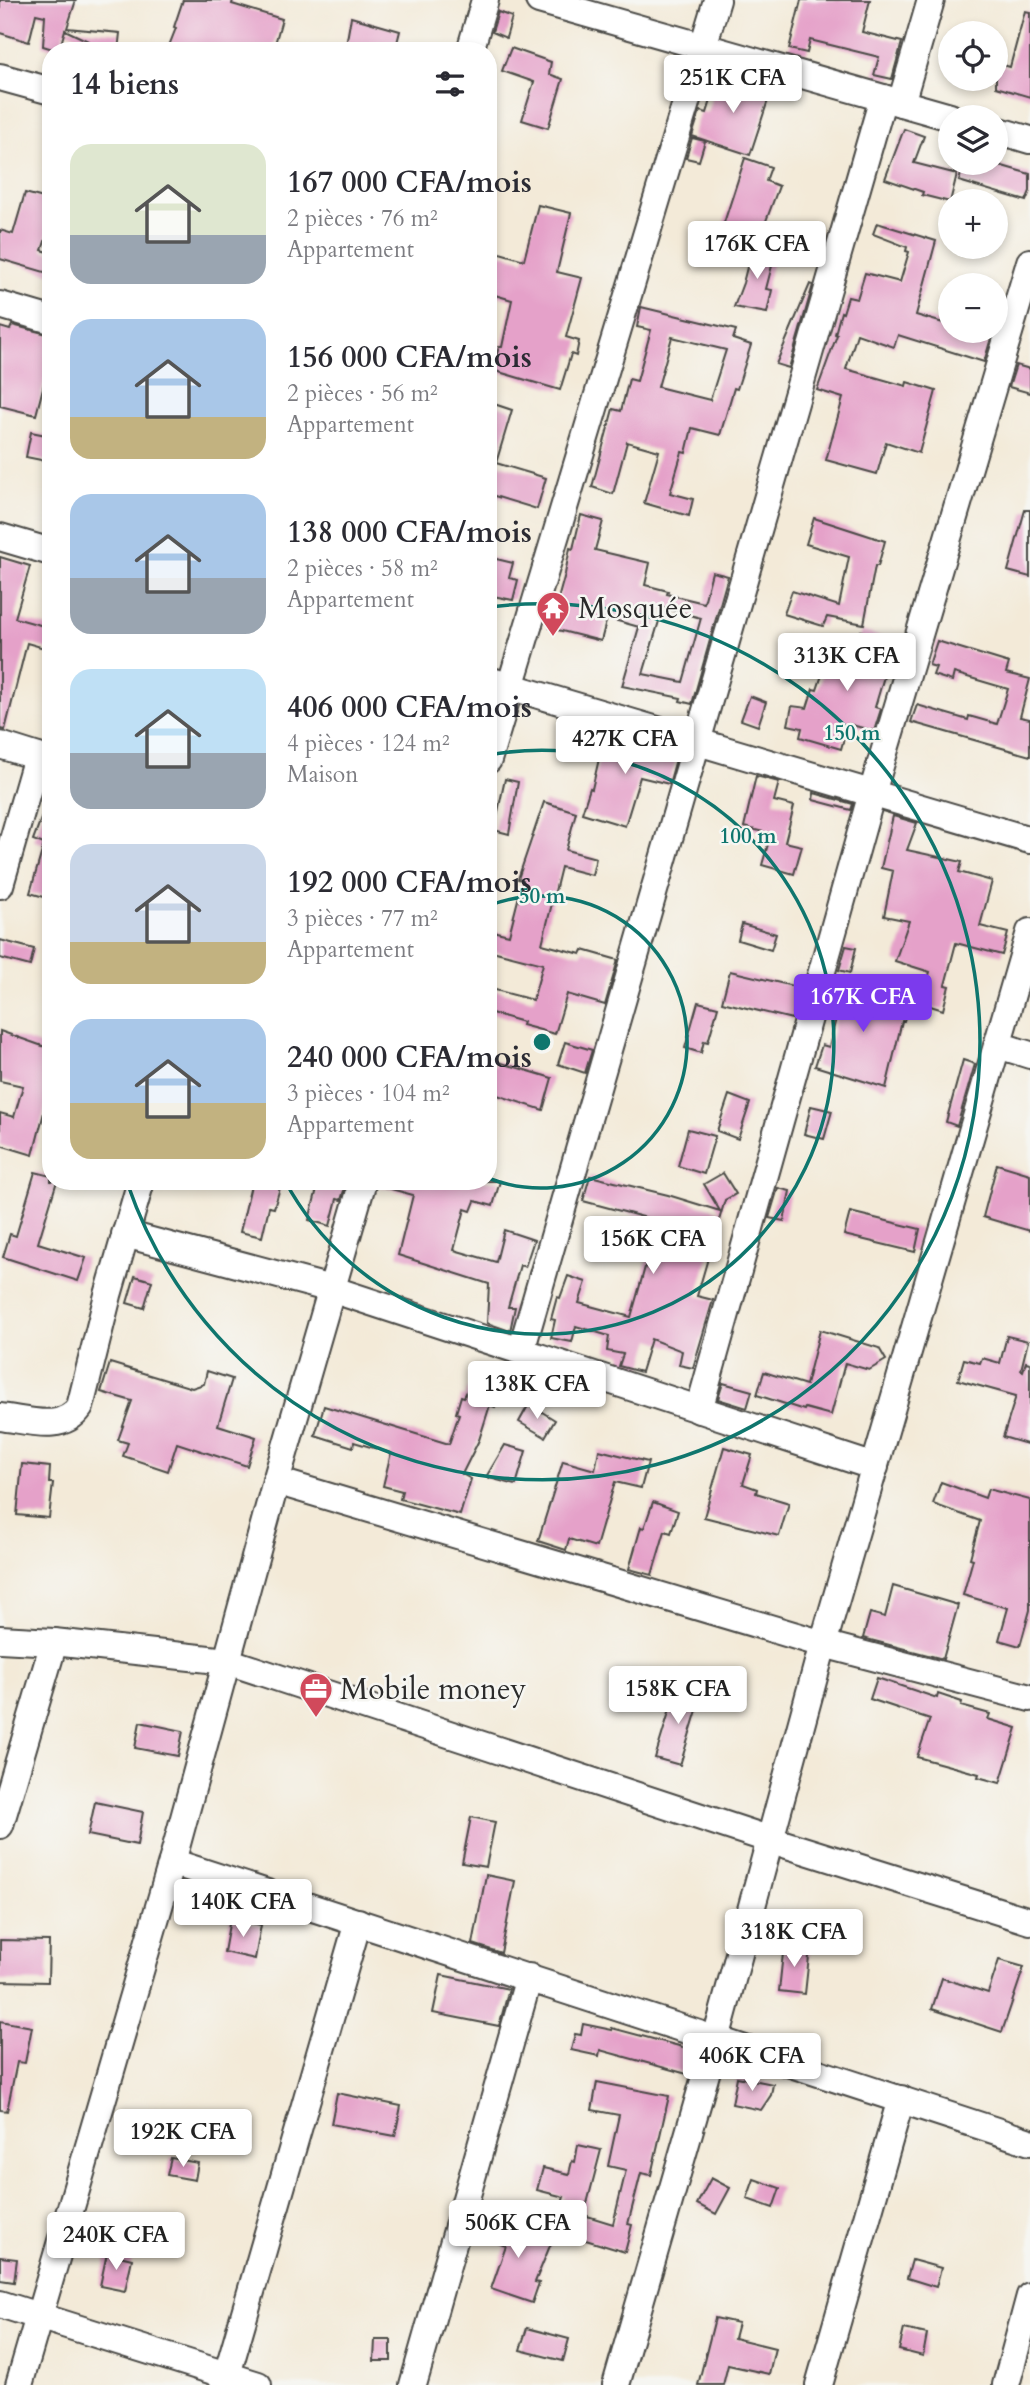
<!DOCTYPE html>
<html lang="fr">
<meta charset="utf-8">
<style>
body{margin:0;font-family:Cardo,serif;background:#f2f2f3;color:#2b2b33;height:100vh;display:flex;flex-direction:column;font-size:26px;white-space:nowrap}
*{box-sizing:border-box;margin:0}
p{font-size:23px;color:#7c7c81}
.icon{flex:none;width:38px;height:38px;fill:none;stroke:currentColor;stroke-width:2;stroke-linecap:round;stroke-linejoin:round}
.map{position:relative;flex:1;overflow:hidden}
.panel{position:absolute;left:42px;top:42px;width:455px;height:1148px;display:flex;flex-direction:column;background:#fff;border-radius:28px;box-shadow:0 4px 10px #0003}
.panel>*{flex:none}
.controls{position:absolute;left:938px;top:21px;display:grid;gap:14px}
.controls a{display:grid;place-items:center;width:70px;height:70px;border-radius:50%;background:#fff;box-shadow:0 4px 10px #0003;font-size:35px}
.price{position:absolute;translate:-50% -60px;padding:0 16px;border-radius:7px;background:#fff;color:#222;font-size:23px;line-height:46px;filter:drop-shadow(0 2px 4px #0008)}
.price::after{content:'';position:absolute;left:50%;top:42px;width:21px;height:16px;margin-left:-10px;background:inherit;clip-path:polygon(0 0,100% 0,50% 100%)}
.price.current{background:#7c3aed;color:#fff}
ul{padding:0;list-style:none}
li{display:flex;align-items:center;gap:21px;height:175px;padding:0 28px}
li span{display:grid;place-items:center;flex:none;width:196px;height:140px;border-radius:21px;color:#555}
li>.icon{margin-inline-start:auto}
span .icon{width:84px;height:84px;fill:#fffc;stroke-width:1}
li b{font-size:30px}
h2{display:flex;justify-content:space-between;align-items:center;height:84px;padding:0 28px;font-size:30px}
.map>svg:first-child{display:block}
</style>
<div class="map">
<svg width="1030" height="2385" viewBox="0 0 1030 2385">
<rect width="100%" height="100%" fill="#f6f6f2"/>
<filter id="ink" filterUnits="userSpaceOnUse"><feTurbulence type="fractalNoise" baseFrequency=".0143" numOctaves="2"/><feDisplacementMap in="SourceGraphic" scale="14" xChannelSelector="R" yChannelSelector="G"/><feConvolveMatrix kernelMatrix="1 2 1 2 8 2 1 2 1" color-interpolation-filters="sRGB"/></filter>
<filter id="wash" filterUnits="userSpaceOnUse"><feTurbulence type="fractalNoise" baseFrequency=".00686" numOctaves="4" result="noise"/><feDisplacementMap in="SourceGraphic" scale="28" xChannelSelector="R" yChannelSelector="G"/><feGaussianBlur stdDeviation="1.57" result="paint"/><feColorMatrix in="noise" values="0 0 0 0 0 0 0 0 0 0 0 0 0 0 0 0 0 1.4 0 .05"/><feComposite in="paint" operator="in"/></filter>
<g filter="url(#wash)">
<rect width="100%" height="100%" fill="#f3ead8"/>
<g id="blocks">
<g fill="#e5a1c9" fill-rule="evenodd">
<path d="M0,0h76l-9,28 53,5 -2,18 -11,-1 -42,-20 -6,21 -16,-5 2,-30 -9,-2 -7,28 -29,-9z"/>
<path d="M183,0h50l-1,4 50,15 -9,32h-106l9,-23 -2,-1z"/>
<path d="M801,0h69l-8,32 40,10 -10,37 -18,-4 5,-18 -69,-17 -3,13 -18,-4z"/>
<path d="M1025,11l5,1v85l-34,-10v-24l14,4z"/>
<path d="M498,12l14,5 -6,21 -14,-6z"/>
<path d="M351,17l49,14 -5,20h-50z"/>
<path d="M511,48l40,14 -2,12 14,5 -15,49 -26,-8 12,-38 -32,-11z"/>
<path d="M719,75l52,16 -21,64 -58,-19 8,-25 7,2z"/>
<path d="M904,129l20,7 -10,27 43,11 -7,28 -28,-7 1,-3 -38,-13z"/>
<path d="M692,138l13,3 -6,20 -13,-3z"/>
<path d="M745,158l26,9 -5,14 13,5 -19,51 -37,-11z"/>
<path d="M964,163h28l38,11v17l-4,10 -67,-20z"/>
<path d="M25,193l26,7v24l-9,26 9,3v21l-51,-15v-29l13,4z"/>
<path d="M538,205l33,8 -14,59 25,6 -16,59 13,4 -3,15 -5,-2 -11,36 -68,-20 7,-23h3l10,-47 -24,-7v-28l5,-14 31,9z"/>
<path d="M877,223l59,18 -20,74 34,10v6h18l23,7 -7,24 -86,-27 -4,12 -37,-13 -11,35 60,17 1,-4 29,9 -17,62 -33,-11 -9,32 -51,-14 17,-62 -26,-8 20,-55 -2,-1 6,-22 2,1 5,-16 9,2 8,-26 35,9 9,-30 -3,-1 1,-4 -34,-13z"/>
<path d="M753,244l23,6 -10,39 6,1 -5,23 -33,-6 9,-24z"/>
<path d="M810,284l3,1 -24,83 -13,-4z"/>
<path d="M641,307l95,23 -3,9 18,6 -14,44 -3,-1 -14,47 -28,-7 -6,25 -4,-1 -12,41 23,6 -4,17 -45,-13 15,-52 -32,-9 -14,52 -21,-7 21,-78 8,2 8,-32 8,2 14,-51 -14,-3zM672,337l54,13 -16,50 -52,-13z"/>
<path d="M12,325l39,10v22l-15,58 -36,-9v-79l10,3z"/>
<path d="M1016,365l14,4v24l-21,-6z"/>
<path d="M488,402l24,8 -16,53 50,15 -9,31 -49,-15z"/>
<path d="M31,432l20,4v26l-25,-5z"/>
<path d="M1025,510h5v67l-22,-6z"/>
<path d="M581,515l22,6 -8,29 55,13 -5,22 23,6 -1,3 37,9 8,-31 16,4 -36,128 -12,-3 1,-3 -59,-12 17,-59 -32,-9 -6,23 -51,-13 15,-54 5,-26 3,1zM663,608l38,10 -18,64 -40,-8z"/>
<path d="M814,518l71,23 -7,25h-3l-11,58 -37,-7 -4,9 -39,-12 8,-23 47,15 10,-49 -43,-13z"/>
<path d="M0,557l30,9 -15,52 36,10v22l-24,-7 -22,87 -5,-1z"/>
<path d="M488,557l25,6 -4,15 9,2 -5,20 -25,-5z"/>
<path d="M861,631l39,11 -6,22 -6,-1 -13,44 6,2 -7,22 -26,-7 -7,25 -41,-12 2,-9 -14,-3 4,-19 15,2 6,-19 4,1 10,-30 23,8z"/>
<path d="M937,641l72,22 -3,10 24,6 -10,38 10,2v37l-119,-34 6,-17 51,15 1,-4 28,8 11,-35 -54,-16 -2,8 -19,-6 3,-8 -7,-2z"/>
<path d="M750,696l16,6 -8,24 -17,-6z"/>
<path d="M605,733l73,19 -9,32 -29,-7 -15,49 -43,-13 8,-25 2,1z"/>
<path d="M756,776l23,6 -5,19 20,5 -9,36 17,4 -8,28 -32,-9 9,-31 -27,-7z"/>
<path d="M505,779l13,3 -9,52 -15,-4z"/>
<path d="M814,793l39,11 -2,6 -38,-10z"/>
<path d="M49,798l2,1v100l-21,-6 14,-49 -11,-4z"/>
<path d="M544,802l32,10 -10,38 30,8 -4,17 -31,-8 -19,77 39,10 2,-4 35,10 -13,45 -38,-11 -12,40 -33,-9 1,-3 -35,-10v-24l45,12 10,-36 -55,-14v-20l21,5 14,-55 -5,-1z"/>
<path d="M893,816l24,7 -10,27 55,12 -3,10 33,9 -12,45 28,7 -6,22 -46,-12 -11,42 4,1 -6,24 -22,-7 9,-31 -35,-11 14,-40 -25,-5 9,-45 -12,-3z"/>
<path d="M742,924l34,10 -5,16 -33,-10z"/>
<path d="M0,940l34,9 -4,17 -30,-8z"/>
<path d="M846,946l10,2 -6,25 -11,-3z"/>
<path d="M730,971l71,17 -9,31 -70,-17z"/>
<path d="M835,982l74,18 -5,21h-2l-16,67 -71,-22 7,-21 7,2 10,-41 -10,-2z"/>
<path d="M698,1002l20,5 -10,35 -4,-1 -3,12 -16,-5z"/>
<path d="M0,1031l51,18 -3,48 -15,58 -33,-10v-32l14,4 9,-31 -23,-5z"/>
<path d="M565,1042l27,8 -7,23 -27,-9z"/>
<path d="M963,1060l12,4 -18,62 -11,-4z"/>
<path d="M495,1061l57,17 -9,32 -55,-18v-27l6,1z"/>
<path d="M729,1095l21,8 -12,36 -21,-8z"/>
<path d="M811,1106l21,5 -8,28 -20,-5z"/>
<path d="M688,1129l27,7 -11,38 -26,-8z"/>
<path d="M997,1164l33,10v57l-47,-14z"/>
<path d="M35,1172l16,4v5h6l-19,62 48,15 -8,23 -75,-24 7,-23 6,2z"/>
<path d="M723,1173l13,21 -11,6 -28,96 16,4 -20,68 -14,-3 3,-14 -31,-12 -10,33 -22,-6 4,-12 -16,-3 2,-15 -33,-10 -4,16 -21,-4 4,-18 -4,-1 6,-22 3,1 8,-22 18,6 -7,21 52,14 27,-96 -75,-20 7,-25 78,19 52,16 -16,-27z"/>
<path d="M252,1181h30l-8,27 -5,-1 -7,30 -22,-5z"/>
<path d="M319,1181h28l-6,19 -4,-1 -7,27 -21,-6z"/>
<path d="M380,1181h120l-7,25 -18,-5 -4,10 -6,-2 -11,41 42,12 8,-32 30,10 -9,27 -5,-2 -12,42h7l-5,24 -23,-8 2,-39 -91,-29 15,-60 -33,-9z"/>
<path d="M778,1188l12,3 -6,30 -15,-3z"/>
<path d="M850,1212l70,17 -5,23 -71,-17z"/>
<path d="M135,1276l17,5 -8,27 -17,-5z"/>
<path d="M820,1330l59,18 7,12 -17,10 -24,-7 -14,52 -26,-7 -1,2 -47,-15 7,-23 42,13z"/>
<path d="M1007,1336l21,5 -7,29 2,1 3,-9 4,1v82l-27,-8 13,-41 -58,-16 6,-21 16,4 2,-5 18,5z"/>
<path d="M110,1363l82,25 12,-4 3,-13 25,8 -14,46 38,12 -9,29 -70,-23 -9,28 -45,-15 5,-13 -10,-3 14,-39 -31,-9z"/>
<path d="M476,1373l29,15 -10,19 -5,-2 -11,35 -17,34 9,5 -11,36 -60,-16 2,-8 -19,-5 8,-33 -37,-11 -1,5 -38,-12 9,-29 125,38 10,-30 -3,-1 5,-17 3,1z"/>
<path d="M723,1383l29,8 -5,17 -29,-9z"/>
<path d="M529,1404l26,16 -10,17 -26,-15z"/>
<path d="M505,1445l21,6 -10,34 -30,-8z"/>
<path d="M724,1447l28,8 -9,29 14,5 -1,4 33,10 -10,33 -75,-19z"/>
<path d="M599,1450l49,12 -7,26 -26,-6 -19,65 -27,-8 -3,11 -28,-9 25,-80 32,9z"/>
<path d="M22,1464l28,3 -1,16h4l-4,35 -32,-3z"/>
<path d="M941,1482l44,16 3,-9 42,11v110l-10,36 -21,-6 9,-32 -45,-13 10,-36 -3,-1 10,-37 -47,-17z"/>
<path d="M653,1502l25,9 -7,22 -6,-2 -13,44 -23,-6 12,-42 3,1z"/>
<path d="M893,1586l65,19 -15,54 -80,-21 7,-25 15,4z"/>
<path d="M877,1678l60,20 1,-4 24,8 -1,4 29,8 -2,5 29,9 -17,55 -22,-6 1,-3 -62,-17 13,-38 -60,-20z"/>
<path d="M677,1686l25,8 -22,71 -25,-7z"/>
<path d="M140,1722l43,9 -5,25 -43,-8z"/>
<path d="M95,1802l48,10 -6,33 -49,-10z"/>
<path d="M471,1817l24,5 -9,45 -24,-4z"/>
<path d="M486,1875l29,6 -14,72 -28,-9z"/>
<path d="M230,1919l31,6 -6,34 -31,-7z"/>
<path d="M0,1940l49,1 -1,41 -48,-1z"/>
<path d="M784,1944l26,3 -5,47 -26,-3z"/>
<path d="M999,1960l25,7 -22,65 -70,-23 10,-31 46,15z"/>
<path d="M441,1975l68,14 -10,37 -66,-13z"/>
<path d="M0,2021l32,6 -7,36 -8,-1 -10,49 -7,-1z"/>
<path d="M583,2024l29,6v-2l82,22 -7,24 -87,-24 -1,6 -28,-6 4,-16 6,1z"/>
<path d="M737,2077l36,7 -2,11 -10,15 -29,-6z"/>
<path d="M597,2082l72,14 -18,79 -10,-2 -13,51 4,1 -7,27 -72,-22 11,-33 -27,-7 6,-22 26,6 3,-13 3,1 3,-17 23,5 -17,65 29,9 13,-54 -18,-4 11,-51 -27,-5z"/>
<path d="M337,2093l64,13 -6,30 -64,-12z"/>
<path d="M171,2158l27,5 -3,17 -28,-5z"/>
<path d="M711,2178l19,10 -14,26 -19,-10z"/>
<path d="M754,2179l26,9 -7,20 -26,-9z"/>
<path d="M496,2218l56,23 -17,41 4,1 -7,20 -41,-14 15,-43 -19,-7z"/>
<path d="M107,2253l25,6 -7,32 -25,-5z"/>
<path d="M0,2257l17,2 -3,23 -14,-2z"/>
<path d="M912,2260l29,8 -5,19 -29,-9z"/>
<path d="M715,2318l23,5 -4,15 41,10 -6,26 -41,-9 -5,20h-25z"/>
<path d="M527,2328l42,11 -6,22 -43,-11z"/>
<path d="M904,2329l23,5 -4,22 -24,-6z"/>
<path d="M375,2340h16v21h-17z"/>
</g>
</g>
</g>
<g filter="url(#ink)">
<use href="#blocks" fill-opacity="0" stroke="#494845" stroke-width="2"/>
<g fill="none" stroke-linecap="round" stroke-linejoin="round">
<defs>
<g id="minor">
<path d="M539,0l411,117"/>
<path d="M470,51l15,-51"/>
<path d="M0,77l51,14"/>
<path d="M901,103l30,-103"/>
<path d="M996,130l34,10"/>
<path d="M0,305l51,15"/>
<path d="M0,537l51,15"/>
<path d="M488,680l542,160"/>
<path d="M0,745l51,16"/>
<path d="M488,760l229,-760"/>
<path d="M0,885l37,-128"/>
<path d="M998,1045l32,10"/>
<path d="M125,1234l206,55 544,178"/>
<path d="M521,1351l362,-1253"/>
<path d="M699,1410l173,-617 158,-531"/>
<path d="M0,1417c28,3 62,16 80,-10l28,-112 33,-114"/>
<path d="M276,1481l547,163 207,54"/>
<path d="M0,1639l54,3 173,19 541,178 262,82"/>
<path d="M0,1825l54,-183"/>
<path d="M172,1862l858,280"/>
<path d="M0,2304l258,81"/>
<path d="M19,2385l153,-523 104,-381 87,-300"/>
<path d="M224,2385l134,-463"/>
<path d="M413,2385l116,-408"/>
<path d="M616,2385l100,-346 107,-395 207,-712"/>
<path d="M819,2385l82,-286"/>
<path d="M1006,2385l24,-89"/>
</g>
</defs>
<use href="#minor" stroke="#494845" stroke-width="30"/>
<use href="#minor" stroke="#fff" stroke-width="26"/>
</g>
</g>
<g fill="none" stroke="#0f766e" stroke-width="3.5">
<path d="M488 906A146 146 0 1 1 488 1178"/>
<path d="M489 755A292 292 0 1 1 285 1181"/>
<path d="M489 607A438 438 0 1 1 128 1185"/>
</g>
<defs>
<symbol id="temple-pin" viewBox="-11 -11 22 30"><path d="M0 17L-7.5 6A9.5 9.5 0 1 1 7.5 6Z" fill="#d1495b" stroke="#f6f6f2"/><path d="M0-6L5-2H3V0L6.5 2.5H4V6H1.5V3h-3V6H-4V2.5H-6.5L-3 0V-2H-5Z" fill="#fff"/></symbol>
<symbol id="office-pin" viewBox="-11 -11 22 30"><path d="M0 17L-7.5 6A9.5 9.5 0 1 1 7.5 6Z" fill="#d1495b" stroke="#f6f6f2"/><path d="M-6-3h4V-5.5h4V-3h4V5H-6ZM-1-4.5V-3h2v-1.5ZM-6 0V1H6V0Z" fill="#fff"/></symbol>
</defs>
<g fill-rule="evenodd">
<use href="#temple-pin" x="534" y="589" width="38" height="52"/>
<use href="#office-pin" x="297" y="1670" width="38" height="52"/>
</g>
<g text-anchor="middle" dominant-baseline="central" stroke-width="5" stroke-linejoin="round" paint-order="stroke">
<g font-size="30" fill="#2b2b2b" stroke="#f6f6f2" text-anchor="start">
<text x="578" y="608">Mosquée</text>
<text x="340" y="1689">Mobile money</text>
</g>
</g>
<circle cx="542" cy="1042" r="10" fill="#0f766e" stroke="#f6f6f2" stroke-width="3.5"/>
<g font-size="21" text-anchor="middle" font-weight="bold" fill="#0f766e" stroke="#f6f6f2" stroke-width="5" stroke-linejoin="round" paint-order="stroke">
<text x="852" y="740">150 m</text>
<text x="748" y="843">100 m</text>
<text x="542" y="903">50 m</text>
</g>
</svg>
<div class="controls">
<a><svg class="icon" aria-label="locate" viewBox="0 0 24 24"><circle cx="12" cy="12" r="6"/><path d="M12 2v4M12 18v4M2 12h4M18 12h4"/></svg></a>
<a><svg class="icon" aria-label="layers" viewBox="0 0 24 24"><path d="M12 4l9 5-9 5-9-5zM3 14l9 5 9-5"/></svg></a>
<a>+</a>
<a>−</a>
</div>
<b class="price" style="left:733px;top:115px">251K CFA</b>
<b class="price" style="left:757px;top:281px">176K CFA</b>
<b class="price" style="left:847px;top:693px">313K CFA</b>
<b class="price" style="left:625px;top:776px">427K CFA</b>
<b class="price current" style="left:863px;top:1034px">167K CFA</b>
<b class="price" style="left:653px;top:1276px">156K CFA</b>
<b class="price" style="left:537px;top:1421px">138K CFA</b>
<b class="price" style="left:678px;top:1726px">158K CFA</b>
<b class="price" style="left:243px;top:1939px">140K CFA</b>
<b class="price" style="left:794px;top:1969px">318K CFA</b>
<b class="price" style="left:752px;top:2093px">406K CFA</b>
<b class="price" style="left:183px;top:2169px">192K CFA</b>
<b class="price" style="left:518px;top:2260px">506K CFA</b>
<b class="price" style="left:116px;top:2272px">240K CFA</b>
<section class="panel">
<h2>14 biens<svg class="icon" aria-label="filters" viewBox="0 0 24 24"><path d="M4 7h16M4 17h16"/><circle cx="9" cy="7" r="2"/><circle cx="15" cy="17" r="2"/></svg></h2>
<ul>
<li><span style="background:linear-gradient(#dfe7d0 65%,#9aa5b1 0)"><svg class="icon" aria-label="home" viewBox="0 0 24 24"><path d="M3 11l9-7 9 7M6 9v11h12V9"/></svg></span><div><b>167 000 CFA/mois</b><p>2 pièces · 76 m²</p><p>Appartement</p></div></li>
<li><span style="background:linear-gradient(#a9c7e8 70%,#c2b280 0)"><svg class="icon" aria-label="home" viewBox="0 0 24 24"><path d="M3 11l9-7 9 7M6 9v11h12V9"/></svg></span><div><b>156 000 CFA/mois</b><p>2 pièces · 56 m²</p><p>Appartement</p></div></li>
<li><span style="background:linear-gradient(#a9c7e8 60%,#9aa5b1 0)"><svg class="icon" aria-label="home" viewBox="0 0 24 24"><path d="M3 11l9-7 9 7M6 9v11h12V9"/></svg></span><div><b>138 000 CFA/mois</b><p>2 pièces · 58 m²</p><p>Appartement</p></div></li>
<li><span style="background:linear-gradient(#bfe0f5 60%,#9aa5b1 0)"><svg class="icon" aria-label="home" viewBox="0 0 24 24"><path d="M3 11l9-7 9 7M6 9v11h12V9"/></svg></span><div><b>406 000 CFA/mois</b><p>4 pièces · 124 m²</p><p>Maison</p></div></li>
<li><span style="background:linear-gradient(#c9d6e8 70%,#c2b280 0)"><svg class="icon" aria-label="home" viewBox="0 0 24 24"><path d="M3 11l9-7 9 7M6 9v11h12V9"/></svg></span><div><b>192 000 CFA/mois</b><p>3 pièces · 77 m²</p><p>Appartement</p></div></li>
<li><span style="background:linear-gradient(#a9c7e8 60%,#c2b280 0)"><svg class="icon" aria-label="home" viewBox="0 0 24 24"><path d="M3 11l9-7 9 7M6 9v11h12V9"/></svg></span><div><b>240 000 CFA/mois</b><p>3 pièces · 104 m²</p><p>Appartement</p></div></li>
</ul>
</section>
</div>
